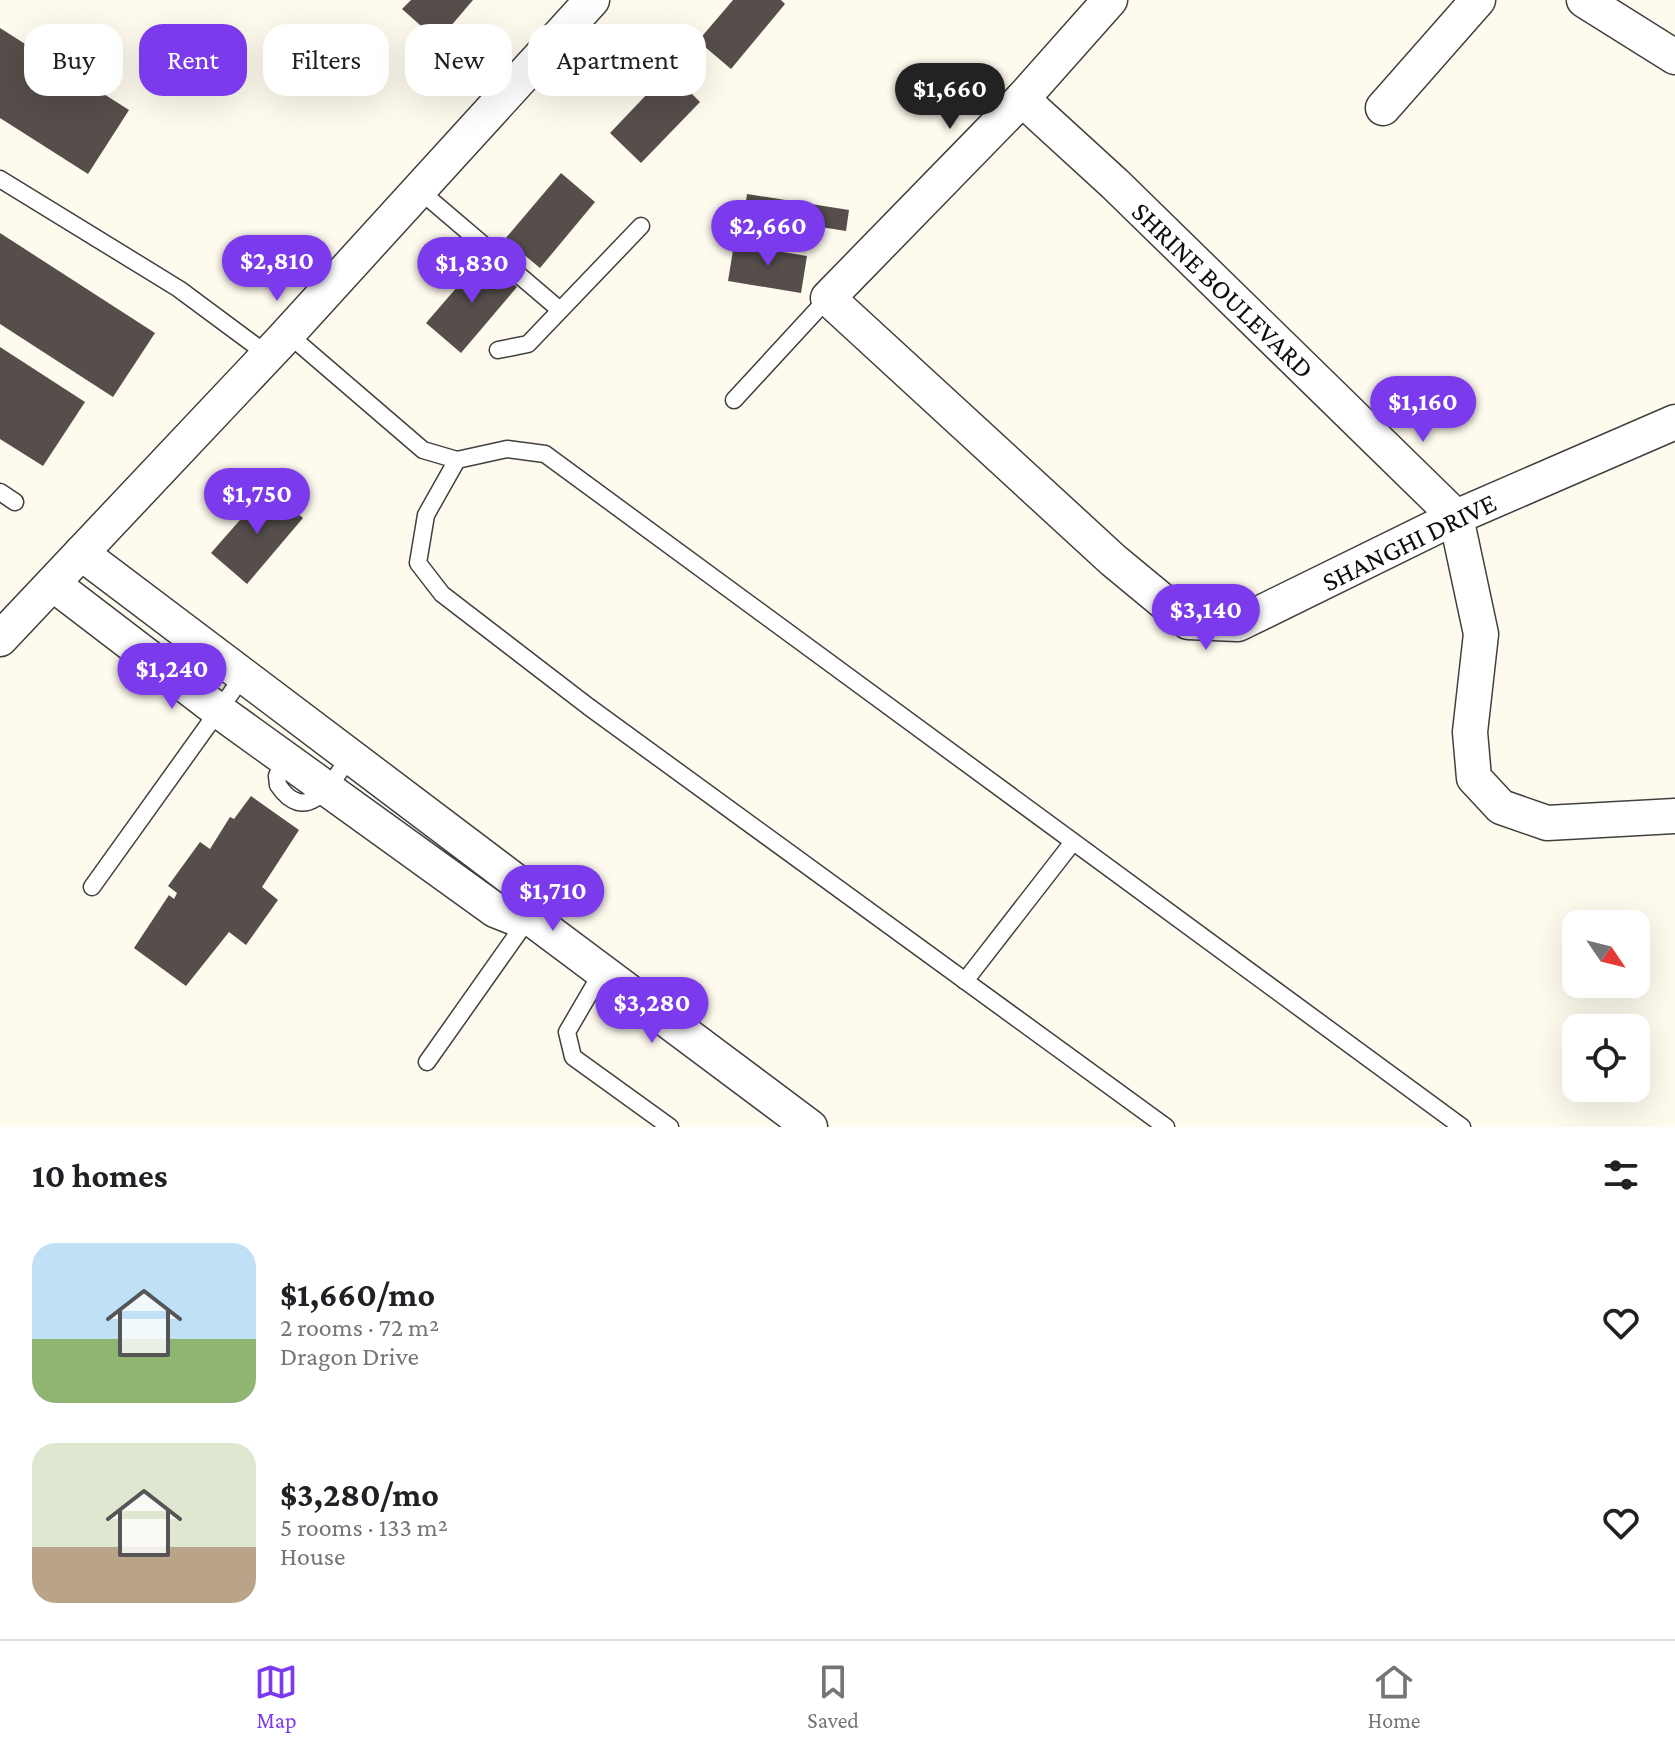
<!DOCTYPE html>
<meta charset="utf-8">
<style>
body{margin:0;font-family:"Crimson Pro",serif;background:#f6f6f6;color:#202124;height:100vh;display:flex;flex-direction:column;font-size:30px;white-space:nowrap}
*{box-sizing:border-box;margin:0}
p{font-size:26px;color:#757577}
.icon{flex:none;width:44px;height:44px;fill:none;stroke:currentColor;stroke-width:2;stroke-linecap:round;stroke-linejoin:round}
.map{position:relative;height:1127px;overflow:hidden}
.drawer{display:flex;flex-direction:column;background:#fff;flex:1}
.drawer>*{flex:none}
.top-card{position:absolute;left:24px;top:24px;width:800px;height:72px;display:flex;gap:16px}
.needle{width:52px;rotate:125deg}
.tools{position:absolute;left:1562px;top:910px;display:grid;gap:16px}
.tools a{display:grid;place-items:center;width:88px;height:88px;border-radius:16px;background:#fff;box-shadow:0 8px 32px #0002;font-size:40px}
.price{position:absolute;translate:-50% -68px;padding:0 18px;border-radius:28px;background:#7c3aed;color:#fff;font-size:26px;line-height:52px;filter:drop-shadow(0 2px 4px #0008)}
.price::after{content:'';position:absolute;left:50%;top:48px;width:24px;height:18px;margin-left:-12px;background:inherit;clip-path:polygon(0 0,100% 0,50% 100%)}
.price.selected{background:#222;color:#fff}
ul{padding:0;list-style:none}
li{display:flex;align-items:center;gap:24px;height:200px;padding:0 32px}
li span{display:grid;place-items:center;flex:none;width:224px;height:160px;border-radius:24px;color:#555}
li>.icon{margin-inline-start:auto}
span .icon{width:96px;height:96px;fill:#fffc;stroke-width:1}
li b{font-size:34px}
h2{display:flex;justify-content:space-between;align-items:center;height:96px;padding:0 32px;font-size:34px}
.tag{padding:0 28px;border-radius:24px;background:#fff;box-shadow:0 8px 32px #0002;font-size:28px;line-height:72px}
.tag.selected{background:#7c3aed;color:#fff}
.tab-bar{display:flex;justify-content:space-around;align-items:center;height:112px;border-top:2px solid #e0e0e0;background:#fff;font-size:22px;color:#757577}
.tab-bar a{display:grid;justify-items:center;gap:4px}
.tab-bar .selected{color:#7c3aed}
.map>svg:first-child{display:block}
</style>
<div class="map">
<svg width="1675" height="1127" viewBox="0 0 1675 1127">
<rect width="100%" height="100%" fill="#fefaee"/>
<g fill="#554e4a">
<path d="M411,0h62l-35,41 -36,-32z"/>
<path d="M733,0h48l4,4 -54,65 -33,-28z"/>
<path d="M0,28l129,82 -41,64 -88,-56z"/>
<path d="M669,71l31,31 -59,61 -31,-30z"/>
<path d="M561,173l34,29 -55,66 -35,-29z"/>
<path d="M747,194l102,16 -3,21 -102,-16z"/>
<path d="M0,233l155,100 -42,64 -113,-73z"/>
<path d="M734,244l73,12 -6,37 -73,-12z"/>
<path d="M483,257l34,30 -56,66 -35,-30z"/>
<path d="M0,347l85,55 -42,64 -43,-27z"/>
<path d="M268,488l35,30 -56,66 -36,-31z"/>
<path d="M251,796l48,34 -37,57 16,13 -32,45 -17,-13 -43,54 -52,-38 35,-53 5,4 3,-6 -9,-7 32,-44 10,7 20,-32 4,2z"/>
</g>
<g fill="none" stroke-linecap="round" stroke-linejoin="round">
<defs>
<g id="service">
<path d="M0,179l179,110 89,66"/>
<path d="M419,190l141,120"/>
<path d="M288,334l135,116 34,10 50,-11 38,5 917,673"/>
<path d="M498,350l30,-6 113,-118"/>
<path d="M734,400l94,-102"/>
<path d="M457,460l-31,55 -8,48 24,31 147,113 577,420"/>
<path d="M0,492l15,10"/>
<path d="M284,757l-7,19 1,9c29,43 55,-4 72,-29"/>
<path d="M92,887l152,-212"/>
<path d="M602,972l-35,60 6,25 97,70"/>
<path d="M965,981l108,-139"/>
<path d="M427,1062l101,-143"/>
</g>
<g id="minor">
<path d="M1110,0l-88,99 -194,199 285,262 75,62 50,2 218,-107 219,-95"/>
<path d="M1584,0l91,57"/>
<path d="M1022,99l93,85 341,333 25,117 -11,98 4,46 27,29 46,16 128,-7"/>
<path d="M1383,108l95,-108"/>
<path d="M53,584l166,127 276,199 20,8 14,-1v-13l-11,-21 -437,-330"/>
<path d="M0,639l283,-300 309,-339"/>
<path d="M529,917l281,210"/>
</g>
</defs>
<use href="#service" stroke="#404040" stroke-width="19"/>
<use href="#minor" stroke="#404040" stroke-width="37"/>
<use href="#service" stroke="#fff" stroke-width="16"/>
<use href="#minor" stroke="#fff" stroke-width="34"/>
</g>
<g text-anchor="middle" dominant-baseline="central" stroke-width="8" stroke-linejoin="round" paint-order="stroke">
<g font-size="28" fill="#0d0d0d" stroke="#fff">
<text transform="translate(1223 290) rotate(44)">SHRINE BOULEVARD</text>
<text transform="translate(1409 542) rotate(-26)">SHANGHI DRIVE</text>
</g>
</g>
</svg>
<div class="tools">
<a><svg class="needle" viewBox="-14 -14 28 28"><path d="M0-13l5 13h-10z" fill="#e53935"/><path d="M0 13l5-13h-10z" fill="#757577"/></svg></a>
<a><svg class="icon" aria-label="locate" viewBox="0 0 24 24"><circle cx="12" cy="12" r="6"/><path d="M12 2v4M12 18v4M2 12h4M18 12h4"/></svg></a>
</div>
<b class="price selected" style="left:950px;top:131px">$1,660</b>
<b class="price" style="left:768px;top:268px">$2,660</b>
<b class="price" style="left:277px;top:303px">$2,810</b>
<b class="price" style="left:472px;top:305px">$1,830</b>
<b class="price" style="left:1423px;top:444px">$1,160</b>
<b class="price" style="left:257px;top:536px">$1,750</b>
<b class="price" style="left:1206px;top:652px">$3,140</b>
<b class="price" style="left:172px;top:711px">$1,240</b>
<b class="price" style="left:553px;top:933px">$1,710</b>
<b class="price" style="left:652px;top:1045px">$3,280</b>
<div class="top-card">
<a class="tag">Buy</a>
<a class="tag selected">Rent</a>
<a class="tag">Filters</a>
<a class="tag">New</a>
<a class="tag">Apartment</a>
</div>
</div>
<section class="drawer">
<h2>10 homes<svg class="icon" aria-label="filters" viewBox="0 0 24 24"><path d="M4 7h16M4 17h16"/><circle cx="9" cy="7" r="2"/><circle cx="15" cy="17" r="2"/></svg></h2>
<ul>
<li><span style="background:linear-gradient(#bfe0f5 60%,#8fb573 0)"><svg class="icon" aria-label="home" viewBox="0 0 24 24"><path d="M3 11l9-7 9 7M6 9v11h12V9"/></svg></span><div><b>$1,660/mo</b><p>2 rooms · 72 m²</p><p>Dragon Drive</p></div><svg class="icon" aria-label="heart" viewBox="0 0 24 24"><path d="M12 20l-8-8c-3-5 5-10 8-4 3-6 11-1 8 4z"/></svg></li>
<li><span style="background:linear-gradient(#dfe7d0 65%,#b9a48a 0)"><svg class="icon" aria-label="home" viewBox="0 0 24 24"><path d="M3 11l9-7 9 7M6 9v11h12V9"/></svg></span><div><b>$3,280/mo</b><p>5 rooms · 133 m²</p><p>House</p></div><svg class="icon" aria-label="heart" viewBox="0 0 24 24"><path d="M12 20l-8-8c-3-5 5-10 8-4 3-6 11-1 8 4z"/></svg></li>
</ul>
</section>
<nav class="tab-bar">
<a class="selected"><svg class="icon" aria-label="map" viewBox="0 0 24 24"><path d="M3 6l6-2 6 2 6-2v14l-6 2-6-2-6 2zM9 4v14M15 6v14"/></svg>Map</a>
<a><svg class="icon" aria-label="saved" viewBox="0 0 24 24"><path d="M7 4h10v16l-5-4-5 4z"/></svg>Saved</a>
<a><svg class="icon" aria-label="home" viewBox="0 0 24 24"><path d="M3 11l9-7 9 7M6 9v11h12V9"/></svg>Home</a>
</nav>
